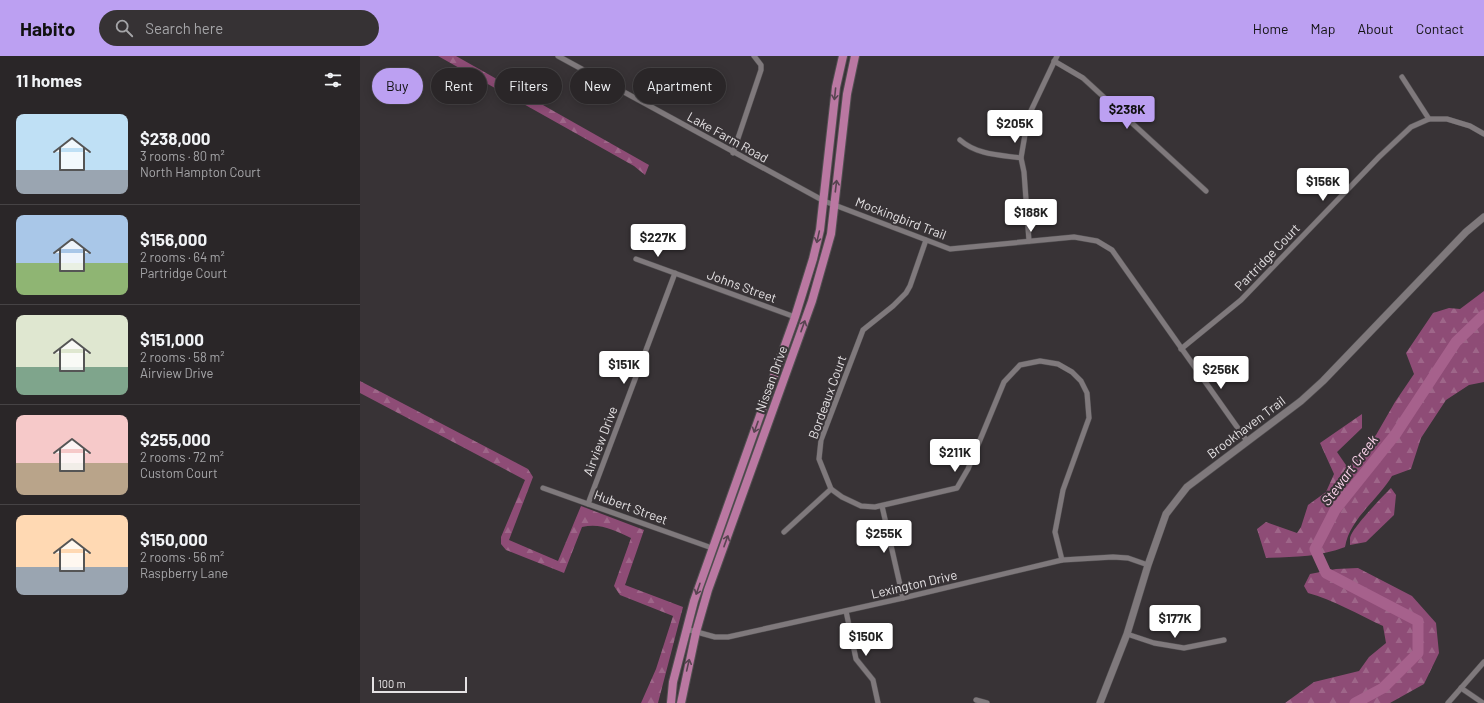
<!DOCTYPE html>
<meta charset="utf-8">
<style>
body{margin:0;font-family:Barlow,sans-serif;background:#363234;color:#f1f3f6;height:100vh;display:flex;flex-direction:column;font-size:15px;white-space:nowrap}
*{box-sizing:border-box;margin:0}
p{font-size:13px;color:#a5a5a8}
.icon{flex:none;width:22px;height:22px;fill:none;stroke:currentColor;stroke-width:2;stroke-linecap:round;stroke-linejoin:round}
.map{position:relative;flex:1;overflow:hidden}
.side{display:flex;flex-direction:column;background:#2a2628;width:360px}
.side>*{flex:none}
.top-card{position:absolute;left:12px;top:12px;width:380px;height:36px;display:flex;gap:8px}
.scale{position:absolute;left:12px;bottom:10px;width:95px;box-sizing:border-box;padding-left:4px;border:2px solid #e5e2e4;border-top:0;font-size:11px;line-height:14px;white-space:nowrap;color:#e5e2e4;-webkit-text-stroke:3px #383336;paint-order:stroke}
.price{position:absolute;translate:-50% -34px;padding:0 9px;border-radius:4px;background:#fff;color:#222;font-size:13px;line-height:26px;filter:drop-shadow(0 1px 2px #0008)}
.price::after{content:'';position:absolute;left:50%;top:24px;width:12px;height:9px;margin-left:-6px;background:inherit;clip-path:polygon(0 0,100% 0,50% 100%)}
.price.active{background:#bca0f2;color:#111}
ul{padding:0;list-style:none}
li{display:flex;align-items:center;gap:12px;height:100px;padding:0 16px}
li+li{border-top:1px solid #464345}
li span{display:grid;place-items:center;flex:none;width:112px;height:80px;border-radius:8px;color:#555}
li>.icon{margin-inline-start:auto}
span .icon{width:48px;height:48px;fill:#fffc;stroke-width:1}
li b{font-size:17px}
h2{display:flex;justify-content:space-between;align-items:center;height:48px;padding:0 16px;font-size:17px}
.tag{padding:0 14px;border-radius:18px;background:#2a2628;box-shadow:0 2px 10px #0003,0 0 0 1px #464345;font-size:14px;line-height:36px}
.tag.active{background:#bca0f2;color:#111}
header{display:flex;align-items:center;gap:24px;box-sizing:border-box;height:56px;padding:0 20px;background:#bca0f2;color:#111}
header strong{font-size:19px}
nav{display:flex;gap:22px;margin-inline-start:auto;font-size:14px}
.search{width:280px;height:36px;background:#363234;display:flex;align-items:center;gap:10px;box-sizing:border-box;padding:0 14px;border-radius:22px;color:#a5a5a8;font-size:15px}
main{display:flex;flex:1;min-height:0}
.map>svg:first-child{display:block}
</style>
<header>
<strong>Habito</strong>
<div class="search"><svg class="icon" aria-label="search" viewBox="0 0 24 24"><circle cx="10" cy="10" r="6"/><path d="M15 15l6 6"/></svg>Search here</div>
<nav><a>Home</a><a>Map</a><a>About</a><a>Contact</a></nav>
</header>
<main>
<section class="side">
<h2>11 homes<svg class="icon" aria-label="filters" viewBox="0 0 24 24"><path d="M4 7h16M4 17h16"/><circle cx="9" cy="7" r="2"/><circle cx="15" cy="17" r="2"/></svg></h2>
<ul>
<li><span style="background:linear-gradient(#bfe0f5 70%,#9aa5b1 0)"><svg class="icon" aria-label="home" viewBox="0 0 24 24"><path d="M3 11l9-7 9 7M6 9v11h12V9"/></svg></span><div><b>$238,000</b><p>3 rooms · 80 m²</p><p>North Hampton Court</p></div></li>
<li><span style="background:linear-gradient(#a9c7e8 60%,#8fb573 0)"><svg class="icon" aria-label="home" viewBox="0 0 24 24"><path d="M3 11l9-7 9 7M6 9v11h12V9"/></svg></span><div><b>$156,000</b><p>2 rooms · 64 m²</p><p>Partridge Court</p></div></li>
<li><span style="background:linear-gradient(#dfe7d0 65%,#7fa58c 0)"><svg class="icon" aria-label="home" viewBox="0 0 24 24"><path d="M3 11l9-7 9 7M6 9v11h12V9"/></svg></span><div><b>$151,000</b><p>2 rooms · 58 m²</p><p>Airview Drive</p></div></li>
<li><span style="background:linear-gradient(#f6c9c9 60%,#b9a48a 0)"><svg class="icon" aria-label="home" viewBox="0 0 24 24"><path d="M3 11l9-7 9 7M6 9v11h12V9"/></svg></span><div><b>$255,000</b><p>2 rooms · 72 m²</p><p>Custom Court</p></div></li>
<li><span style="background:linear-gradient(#ffd9b3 65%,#9aa5b1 0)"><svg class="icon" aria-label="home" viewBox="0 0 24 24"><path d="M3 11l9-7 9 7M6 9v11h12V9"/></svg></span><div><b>$150,000</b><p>2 rooms · 56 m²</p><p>Raspberry Lane</p></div></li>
</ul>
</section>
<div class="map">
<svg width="1124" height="647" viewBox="0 0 1124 647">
<defs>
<pattern id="forest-firs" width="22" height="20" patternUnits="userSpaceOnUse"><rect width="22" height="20" fill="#8e4c76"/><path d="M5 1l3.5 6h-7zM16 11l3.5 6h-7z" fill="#9e6689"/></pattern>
</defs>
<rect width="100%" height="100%" fill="#383336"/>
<g fill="url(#forest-firs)">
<path d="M78,0h18l193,109 -4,10 -11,-9z"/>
<path d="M1124,235v91l-15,3 -23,15 -25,38 -10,31 -19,7c-14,24 -42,42 -47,71 -26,10 -52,10 -79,11l-9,-29 9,-7 31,11 4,-6 7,-22 18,-13 8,-18 -14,-31 42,-29v14l-25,24 11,16 28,-33 19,-33 19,-28 -8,-21 27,-40 16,-5 11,1z"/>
<path d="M0,325l168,88 5,8 -24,63 49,21 23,-55 63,24 -19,55 58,22 -25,96h-17l15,-34 17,-53 -53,-21 -6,-9 17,-48c-18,-8 -30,-15 -49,-11l-18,46 -58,-23 -5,-6v-7l24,-57 -165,-87z"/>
<path d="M1031,432l5,7 -2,20 -28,27 -16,3c0,-2 0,-5 0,-7 1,-9 33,-42 41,-50z"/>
<path d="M998,512l54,28 24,27 3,30 -15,31 -34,19h-105l29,-21 45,-11 10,-14 17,-14 -3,-17c-24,-11 -51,-27 -75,-33l-4,-7 6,-12 26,-5z"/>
</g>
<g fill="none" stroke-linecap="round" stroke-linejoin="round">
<path stroke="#a6618c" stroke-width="11" d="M995,647l28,-15 35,-35v-32l-92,-48 -11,-24 20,-39 60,-75 61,-93 28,-27"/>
<defs>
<g id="street">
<path d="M198,0l266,145 126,48 124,-12 23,4 15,9 135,191"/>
<path d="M694,5l29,17 123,113"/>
<path d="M1042,21l27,42"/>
<path d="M600,84c17,15 40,15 61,18"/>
<path d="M373,97l28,-83v-5l-7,-9"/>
<path d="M566,184l-16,46 -4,7 -13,13 -30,24 -42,110 -2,19 12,30 11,8 19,9 14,1 82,-19 11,-19 36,-87 16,-17 20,-4 18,3 14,8 9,9 6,12 2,25 -26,72 -8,42 7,28"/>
<path d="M669,185l-5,-69 -3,-14 7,-41 29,-61"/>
<path d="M276,203l159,58"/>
<path d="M821,293l60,-49 138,-143 32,-30 18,-8h18l23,7 14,8"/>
<path d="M183,432l169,60"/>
<path d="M228,448l87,-231"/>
<path d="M522,450l21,92"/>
<path d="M424,476l47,-43"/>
<path d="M486,555l10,48 17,21 5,23"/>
<path d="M326,573l29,8h13l175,-39 159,-38 51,-3 15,1 20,7"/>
<path d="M767,578l27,9 30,5 40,-8"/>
<path d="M1101,632l22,15"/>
<path d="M616,644l11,3"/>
<path d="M1088,647l36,-41"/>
</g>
<path id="secondary" d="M740,647l27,-69 21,-69 18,-51 21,-27 114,-86 22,-20 143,-149 18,-15"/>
<g id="primary">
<path d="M311,647l2,-21 21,-81 101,-284 18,-58 7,-29 16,-143 7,-31"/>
<path d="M321,647l15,-71 12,-42 104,-289 19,-67 16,-140 8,-38"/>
</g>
</defs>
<use href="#street" stroke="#524f51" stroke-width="6"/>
<use href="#secondary" stroke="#524f51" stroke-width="8"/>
<use href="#primary" stroke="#524f51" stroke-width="10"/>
<use href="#street" stroke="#7f797c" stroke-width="5"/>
<use href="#secondary" stroke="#7f797c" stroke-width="7"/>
<use href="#primary" stroke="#ba78a2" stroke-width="8"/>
</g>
<defs><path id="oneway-shaft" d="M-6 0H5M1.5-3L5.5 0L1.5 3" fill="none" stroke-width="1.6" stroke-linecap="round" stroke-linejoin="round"/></defs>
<g stroke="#584451">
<use href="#oneway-shaft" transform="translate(475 38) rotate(96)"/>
<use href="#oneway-shaft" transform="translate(476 130) rotate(-83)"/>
<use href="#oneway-shaft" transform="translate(458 181) rotate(103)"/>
<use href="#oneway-shaft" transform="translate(443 270) rotate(-70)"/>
<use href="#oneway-shaft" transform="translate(396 371) rotate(110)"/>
<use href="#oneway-shaft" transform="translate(366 485) rotate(-70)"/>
<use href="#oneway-shaft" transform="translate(338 533) rotate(109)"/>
<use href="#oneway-shaft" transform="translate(328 609) rotate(-77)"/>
</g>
<g text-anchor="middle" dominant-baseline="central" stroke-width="4" stroke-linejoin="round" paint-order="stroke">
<g font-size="13" fill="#e5e2e4" stroke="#383336">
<text transform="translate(368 81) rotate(29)">Lake Farm Road</text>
<text transform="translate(541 162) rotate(21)">Mockingbird Trail</text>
<text transform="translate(907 201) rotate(-46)">Partridge Court</text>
<text transform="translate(382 230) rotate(20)">Johns Street</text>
<text transform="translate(411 323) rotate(-70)">Nissan Drive</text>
<text transform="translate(467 341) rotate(-70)">Bordeaux Court</text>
<text transform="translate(886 371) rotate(-37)">Brookhaven Trail</text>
<text transform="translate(240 385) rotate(-69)">Airview Drive</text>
<text transform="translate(271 451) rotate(20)">Hubert Street</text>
<text transform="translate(554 528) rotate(-13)">Lexington Drive</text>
</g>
<g font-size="14" font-style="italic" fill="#fed5ed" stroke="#383336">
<text transform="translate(989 414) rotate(-53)">Stewart Creek</text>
</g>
</g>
</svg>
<div class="scale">100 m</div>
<b class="price active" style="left:767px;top:74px">$238K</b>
<b class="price" style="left:655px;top:88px">$205K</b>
<b class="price" style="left:963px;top:146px">$156K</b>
<b class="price" style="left:671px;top:177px">$188K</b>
<b class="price" style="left:298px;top:202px">$227K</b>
<b class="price" style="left:264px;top:329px">$151K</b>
<b class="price" style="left:861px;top:334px">$256K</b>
<b class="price" style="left:595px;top:417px">$211K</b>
<b class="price" style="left:524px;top:498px">$255K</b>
<b class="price" style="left:815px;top:583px">$177K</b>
<b class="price" style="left:506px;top:601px">$150K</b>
<div class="top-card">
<a class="tag active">Buy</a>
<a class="tag">Rent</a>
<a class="tag">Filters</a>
<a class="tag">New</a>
<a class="tag">Apartment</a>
</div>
</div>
</main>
